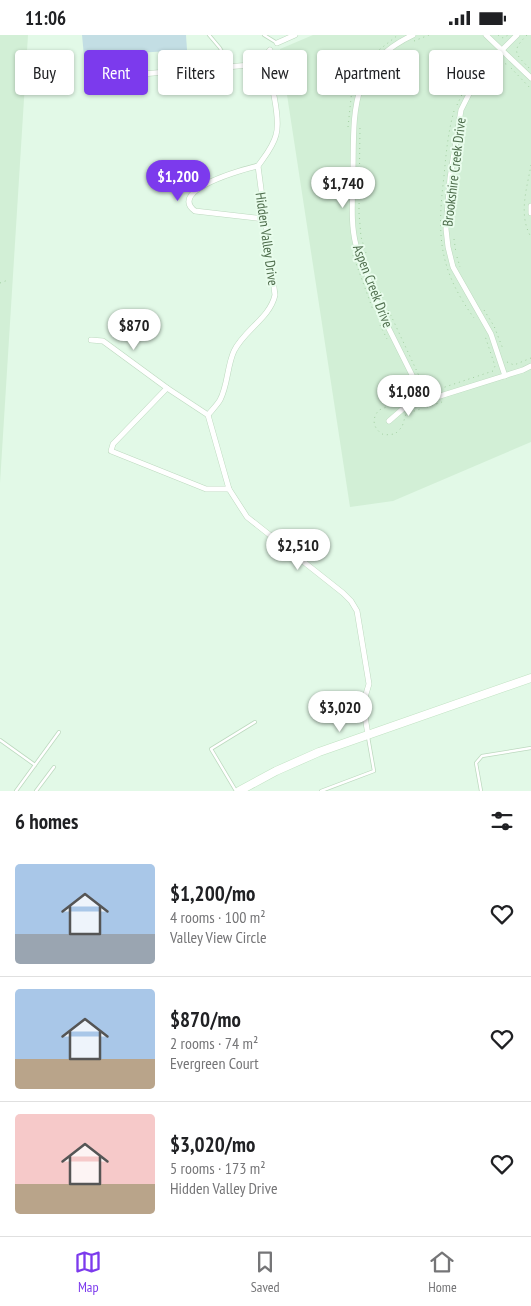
<!DOCTYPE html>
<meta charset="utf-8">
<style>
body{margin:0;font-family:"PT Sans Narrow",sans-serif;background:#f6f6f6;color:#202124;height:100vh;display:flex;flex-direction:column;font-size:19px;white-space:nowrap}
*{box-sizing:border-box;margin:0}
p{font-size:16px;color:#757577}
.icon{flex:none;width:28px;height:28px;fill:none;stroke:currentColor;stroke-width:2;stroke-linecap:round;stroke-linejoin:round}
.map{position:relative;height:756px;overflow:hidden}
.side{display:flex;flex-direction:column;background:#fff;flex:1}
.side>*{flex:none}
.banner{position:absolute;left:15px;top:15px;width:501px;height:45px;display:flex;gap:10px}
.price{position:absolute;translate:-50% -42px;padding:0 11px;border-radius:18px;background:#fff;color:#222;font-size:16px;line-height:32px;filter:drop-shadow(0 1px 2px #0008)}
.price::after{content:'';position:absolute;left:50%;top:30px;width:15px;height:11px;margin-left:-8px;background:inherit;clip-path:polygon(0 0,100% 0,50% 100%)}
.price.active{background:#7c3aed;color:#fff}
ul{padding:0;list-style:none}
li{display:flex;align-items:center;gap:15px;height:125px;padding:0 15px}
li+li{border-top:1px solid #e0e0e0}
li span{display:grid;place-items:center;flex:none;width:140px;height:100px;border-radius:5px;color:#555}
li>.icon{margin-inline-start:auto}
span .icon{width:60px;height:60px;fill:#fffc;stroke-width:1}
li b{font-size:21px}
h2{display:flex;justify-content:space-between;align-items:center;height:60px;padding:0 15px;font-size:21px}
.tag{padding:0 18px;border-radius:5px;background:#fff;box-shadow:0 1px 4px #0004;font-size:18px;line-height:45px}
.tag.active{background:#7c3aed;color:#fff}
.status{display:flex;justify-content:space-between;align-items:center;height:35px;padding:0 25px;background:#fff;direction:ltr}
.status svg{height:14px;fill:currentColor}
.tab-bar{display:flex;justify-content:space-around;align-items:center;height:70px;border-top:1px solid #e0e0e0;background:#fff;font-size:14px;color:#757577}
.tab-bar a{display:grid;justify-items:center;gap:2px}
.tab-bar .active{color:#7c3aed}
.map>svg:first-child{display:block}
</style>
<div class="status"><b>11:06</b><svg viewBox="0 0 49 12"><path d="M0 12V9h3v3zM5 12V6h3v6zM10 12V3h3v9zM15 12V0h3v12zM26 1h20v11H26zM47 4h2v5h-2z"/></svg></div>
<div class="map">
<svg width="531" height="756" viewBox="0 0 531 756">
<rect width="100%" height="100%" fill="#e2f9e7"/>
<g fill="#d2efd6">
<path d="M0,0h28l-28,448z"/>
<path d="M313,0h218v407l-138,59 -43,6 -70,-458z"/>
</g>
<path fill="#c3dee4" d="M82,0h104l1,15 -103,6z"/>
<g fill="none" stroke-linecap="round" stroke-linejoin="round">
<defs>
<g id="lane">
<path d="M209,0l11,13 10,18"/>
<path d="M264,0l13,8"/>
<path d="M0,705l35,25"/>
<path d="M16,756l43,-59"/>
<path d="M36,756l18,-24"/>
<path d="M236,756l-25,-42 44,-27"/>
<path d="M321,756l53,-20 -6,-34"/>
<path d="M481,756l-5,-28 6,-7 49,-8"/>
</g>
<g id="street">
<path d="M413,0c-64,30 -59,76 -60,137 0,24 -3,51 3,73l25,68 34,68 8,21"/>
<path d="M486,0l45,43"/>
<path d="M277,8l18,-8"/>
<path d="M356,34l10,6"/>
<path d="M107,52l11,-9 12,-3 120,-10 14,-8 6,-7"/>
<path d="M258,131c-14,3 -91,24 -63,45l69,8"/>
<path d="M531,171v7"/>
<path d="M91,305l12,1 64,47"/>
<path d="M505,341l-14,-42 -38,-67 -5,-20 -2,-18 4,-51 11,-68 15,-30 26,-30 15,-15"/>
<path d="M208,380c4,-5 9,-10 12,-15 8,-15 7,-34 14,-49 10,-21 36,-33 41,-56l-17,-129c7,-10 15,-19 18,-31 5,-17 -6,-60 -12,-78"/>
<path d="M208,380l21,74 18,28 96,76 8,8 6,10 12,73 -6,20 5,31"/>
<path d="M208,380l-41,-27 -54,56 -2,7 95,38h23"/>
<path d="M389,386l16,-14 118,-37 8,-4"/>
</g>
<path id="secondary" d="M239,756l37,-20 43,-19 212,-74"/>
</defs>
<use href="#lane" stroke="#bdd9bf" stroke-width="4"/>
<use href="#street" stroke="#bdd9bf" stroke-width="6"/>
<use href="#secondary" stroke="#c0e2c2" stroke-width="9"/>
<g stroke="#a2cfa1" stroke-width="1" stroke-dasharray="1 4" stroke-linecap="butt">
<path d="M498,0l5,3 5,-3"/>
<path d="M527,0c-17,17 -11,19 3,34"/>
<path d="M414,6l15,-6"/>
<path d="M496,31l7,-3 6,2"/>
<path d="M511,33l20,21"/>
<path d="M473,39l19,-24"/>
<path d="M478,54l11,-15"/>
<path d="M457,70l11,-23"/>
<path d="M454,76c-6,21 -8,43 -10,65 -7,59 -6,92 30,142"/>
<path d="M348,92l4,-38 -7,-13v-10l3,-6 6,-3 7,-2 9,2 28,-22"/>
<path d="M531,130c-4,23 -13,50 0,72"/>
<path d="M346,160l1,-21"/>
<path d="M359,174l1,-84"/>
<path d="M359,178l2,24 5,16"/>
<path d="M454,204l2,14"/>
<path d="M353,220l20,55"/>
<path d="M457,222l3,10"/>
<path d="M0,248l8,-3"/>
<path d="M380,257l47,101 66,-22 2,-5 -10,-30"/>
<path d="M484,275l10,16 9,23"/>
<path d="M380,290l7,14"/>
<path d="M507,327l7,3 17,-7"/>
<path d="M412,355v6l-3,2 -30,12c-8,9 -6,19 5,25l11,-1 7,-7 4,-13 17,-6"/>
<path d="M427,372l15,-5"/>
</g>
<use href="#lane" stroke="#fff" stroke-width="2.5"/>
<use href="#street" stroke="#fff" stroke-width="5"/>
<use href="#secondary" stroke="#fff" stroke-width="8"/>
</g>
<g text-anchor="middle" dominant-baseline="central" stroke-width="4" stroke-linejoin="round" paint-order="stroke">
<g font-size="14" fill="#4e6d4c" stroke="#e8fcec">
<text transform="translate(454 137) rotate(-83)">Brookshire Creek Drive</text>
<text transform="translate(267 204) rotate(82)">Hidden Valley Drive</text>
<text transform="translate(373 251) rotate(69)">Aspen Creek Drive</text>
</g>
</g>
</svg>
<b class="price active" style="left:178px;top:167px">$1,200</b>
<b class="price" style="left:343px;top:174px">$1,740</b>
<b class="price" style="left:134px;top:316px">$870</b>
<b class="price" style="left:409px;top:382px">$1,080</b>
<b class="price" style="left:298px;top:536px">$2,510</b>
<b class="price" style="left:340px;top:698px">$3,020</b>
<div class="banner">
<a class="tag">Buy</a>
<a class="tag active">Rent</a>
<a class="tag">Filters</a>
<a class="tag">New</a>
<a class="tag">Apartment</a>
<a class="tag">House</a>
</div>
</div>
<section class="side">
<h2>6 homes<svg class="icon" aria-label="filters" viewBox="0 0 24 24"><path d="M4 7h16M4 17h16"/><circle cx="9" cy="7" r="2"/><circle cx="15" cy="17" r="2"/></svg></h2>
<ul>
<li><span style="background:linear-gradient(#a9c7e8 70%,#9aa5b1 0)"><svg class="icon" aria-label="home" viewBox="0 0 24 24"><path d="M3 11l9-7 9 7M6 9v11h12V9"/></svg></span><div><b>$1,200/mo</b><p>4 rooms · 100 m²</p><p>Valley View Circle</p></div><svg class="icon" aria-label="heart" viewBox="0 0 24 24"><path d="M12 20l-8-8c-3-5 5-10 8-4 3-6 11-1 8 4z"/></svg></li>
<li><span style="background:linear-gradient(#a9c7e8 70%,#b9a48a 0)"><svg class="icon" aria-label="home" viewBox="0 0 24 24"><path d="M3 11l9-7 9 7M6 9v11h12V9"/></svg></span><div><b>$870/mo</b><p>2 rooms · 74 m²</p><p>Evergreen Court</p></div><svg class="icon" aria-label="heart" viewBox="0 0 24 24"><path d="M12 20l-8-8c-3-5 5-10 8-4 3-6 11-1 8 4z"/></svg></li>
<li><span style="background:linear-gradient(#f6c9c9 70%,#b9a48a 0)"><svg class="icon" aria-label="home" viewBox="0 0 24 24"><path d="M3 11l9-7 9 7M6 9v11h12V9"/></svg></span><div><b>$3,020/mo</b><p>5 rooms · 173 m²</p><p>Hidden Valley Drive</p></div><svg class="icon" aria-label="heart" viewBox="0 0 24 24"><path d="M12 20l-8-8c-3-5 5-10 8-4 3-6 11-1 8 4z"/></svg></li>
</ul>
</section>
<nav class="tab-bar">
<a class="active"><svg class="icon" aria-label="map" viewBox="0 0 24 24"><path d="M3 6l6-2 6 2 6-2v14l-6 2-6-2-6 2zM9 4v14M15 6v14"/></svg>Map</a>
<a><svg class="icon" aria-label="saved" viewBox="0 0 24 24"><path d="M7 4h10v16l-5-4-5 4z"/></svg>Saved</a>
<a><svg class="icon" aria-label="home" viewBox="0 0 24 24"><path d="M3 11l9-7 9 7M6 9v11h12V9"/></svg>Home</a>
</nav>
